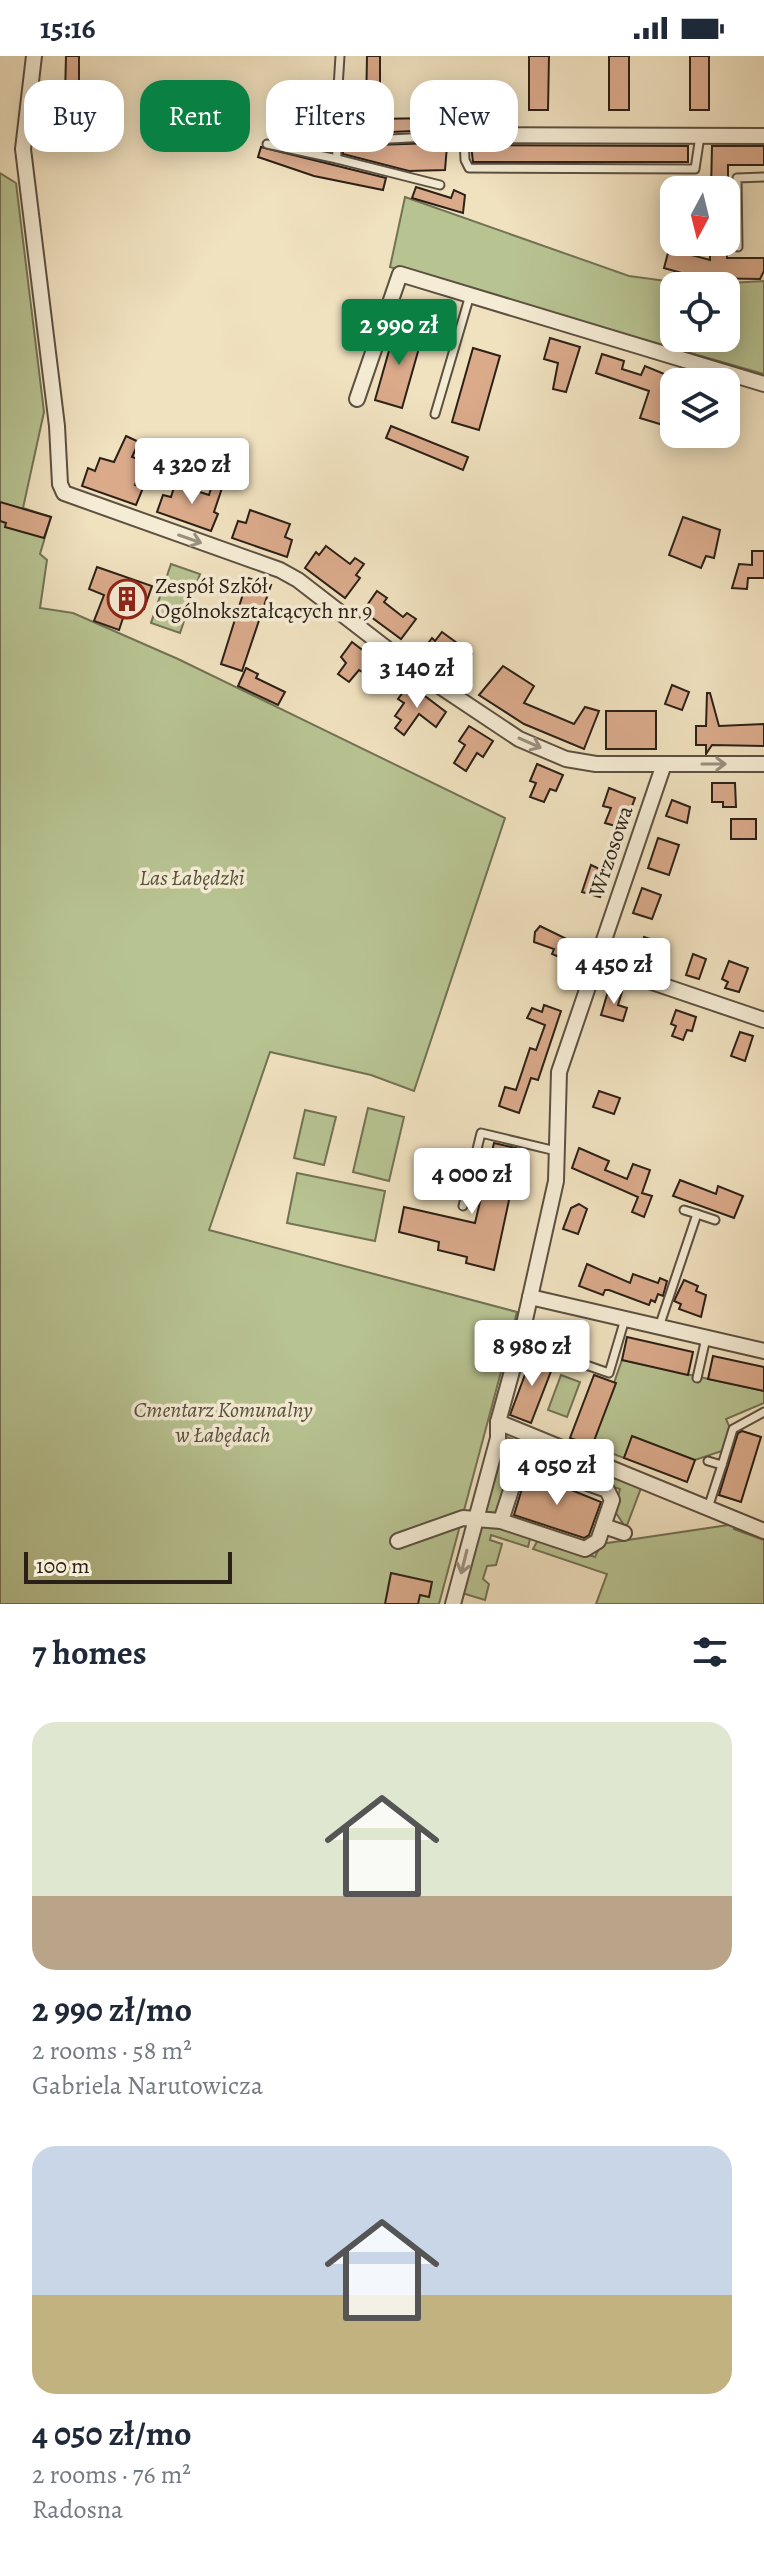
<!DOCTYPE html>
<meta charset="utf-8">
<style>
body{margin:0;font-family:Alegreya,serif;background:#f2f2f3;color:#1f2937;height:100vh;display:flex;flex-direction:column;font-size:30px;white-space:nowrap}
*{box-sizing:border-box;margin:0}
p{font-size:26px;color:#747a83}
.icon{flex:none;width:44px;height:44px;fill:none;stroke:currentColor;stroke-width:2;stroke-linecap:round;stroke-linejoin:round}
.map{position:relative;height:1548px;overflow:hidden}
.drawer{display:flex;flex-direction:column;background:#fff;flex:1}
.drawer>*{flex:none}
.top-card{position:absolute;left:24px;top:24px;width:716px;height:72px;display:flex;gap:16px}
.needle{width:52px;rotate:187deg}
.tools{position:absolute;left:660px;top:120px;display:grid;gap:16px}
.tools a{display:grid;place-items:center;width:80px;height:80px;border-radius:16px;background:#fff;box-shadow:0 4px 20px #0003;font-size:40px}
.scale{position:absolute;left:24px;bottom:20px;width:208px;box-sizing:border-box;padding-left:8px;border:4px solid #2b2017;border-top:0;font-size:22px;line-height:28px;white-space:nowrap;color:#2b2017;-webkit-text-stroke:6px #f5ecd5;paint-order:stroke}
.price{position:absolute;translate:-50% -68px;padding:0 18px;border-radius:8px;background:#fff;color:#222;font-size:26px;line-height:52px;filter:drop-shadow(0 2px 4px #0008)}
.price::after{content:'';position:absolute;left:50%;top:48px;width:24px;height:18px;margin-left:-12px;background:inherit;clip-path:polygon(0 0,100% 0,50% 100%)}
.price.on{background:#0b8043;color:#fff}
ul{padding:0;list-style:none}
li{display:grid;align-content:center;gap:16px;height:424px;padding:0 32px}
li span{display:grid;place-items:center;height:248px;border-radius:24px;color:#555}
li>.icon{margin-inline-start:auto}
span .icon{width:144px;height:144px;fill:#fffc;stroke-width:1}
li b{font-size:34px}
h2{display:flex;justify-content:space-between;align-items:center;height:96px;padding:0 32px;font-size:34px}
.chip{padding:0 28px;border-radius:24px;background:#fff;box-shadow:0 4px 20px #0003;font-size:28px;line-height:72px}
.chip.on{background:#0b8043;color:#fff}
.status{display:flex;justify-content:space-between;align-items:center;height:56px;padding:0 40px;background:#fff;direction:ltr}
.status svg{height:22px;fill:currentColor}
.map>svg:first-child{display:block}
</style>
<div class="status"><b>15:16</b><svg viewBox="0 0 49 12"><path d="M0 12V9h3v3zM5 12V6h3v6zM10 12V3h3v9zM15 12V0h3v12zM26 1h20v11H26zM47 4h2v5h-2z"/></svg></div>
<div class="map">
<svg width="764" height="1548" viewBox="0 0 764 1548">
<rect width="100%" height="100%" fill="#f0e1bf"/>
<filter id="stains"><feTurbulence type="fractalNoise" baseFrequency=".0025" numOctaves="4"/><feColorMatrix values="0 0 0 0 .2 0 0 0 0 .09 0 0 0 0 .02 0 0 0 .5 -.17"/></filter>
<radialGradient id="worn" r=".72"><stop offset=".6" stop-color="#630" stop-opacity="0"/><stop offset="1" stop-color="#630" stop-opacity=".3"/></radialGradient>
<g fill="#b8c392" stroke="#727254" stroke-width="2" fill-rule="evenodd">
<path d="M0,117l16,10 28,229 -21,96 28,9 -11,37 7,6 -7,48 33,5 105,46 327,159 -91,273 -43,-16 -101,-23 -61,178 308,82 -78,292h-439z"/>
<path d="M405,141l224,79 67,9 68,-4v93l-374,-107zM674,230h52v52h-52z"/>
<path d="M171,508l29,10 -20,59 -29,-10z"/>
<path d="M368,1052l36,9 -15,64 -36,-9z"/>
<path d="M305,1054l31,7 -12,48 -30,-7z"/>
<path d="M297,1117l88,18 -10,50 -88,-18z"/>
<path d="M622,1304l142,31v12l-38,16 4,9 -8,23 -27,9 -62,-23 -9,21 -32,-12z"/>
<path d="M561,1319l19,7 -13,35 -19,-7z"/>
<path d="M504,1380l137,52 -15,40 -12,-18 6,-21 -103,-37 -21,62h-12z"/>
<path d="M481,1468l50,11 -3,12 -37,-12 -1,5 12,4 -6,21 -9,1 -4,13 6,5 -4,16 -23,-7z"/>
<path d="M735,1468l-1,5 30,11v64h-168l11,-30 -74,-25 6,-11 56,19 6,-13z"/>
</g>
<g fill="#daaa8b" stroke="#2b2017" stroke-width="2">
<path d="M66,0h13v41h-14z"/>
<path d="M367,0h13v57l-14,-1z"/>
<path d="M529,0h20l-1,54h-19z"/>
<rect x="609" y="0" width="20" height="54"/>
<rect x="690" y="0" width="19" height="54"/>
<path d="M435,62v12l-64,3v-14z"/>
<path d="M326,80l1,11h3v4l-43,-9z"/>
<path d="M435,87l12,3 -2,24 -36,1 -66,-17v-8z"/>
<path d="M471,89l217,1v16h-215z"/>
<path d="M712,90h52v19h-36v25h-17z"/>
<path d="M261,91l125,31 -3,12 -69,-14 -50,-17 -6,-2z"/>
<path d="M416,131l35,11 3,-8 11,5 -2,18 -51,-15z"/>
<path d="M710,186h17v16h37v13l-4,8 -61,-1 -35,-10 5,-19 41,11z"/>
<path d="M396,270l27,8 -21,74 -27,-8z"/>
<path d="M550,282l30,9 -14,45 -13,-3 5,-26 -14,-4z"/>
<path d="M473,292l27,8 -21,74 -27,-8z"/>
<path d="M602,298l22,7 -2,8 19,6 4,-9 29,12v24l-3,-1 -8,24 -23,-7 9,-27 -53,-18z"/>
<path d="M391,370l77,31 -5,13 -77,-32z"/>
<path d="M126,380l13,6 -7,15 12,4 -9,24 8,3 -7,17 -54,-19 6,-18 7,3 5,-13 14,4z"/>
<path d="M175,428l34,11 3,-10 10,3 -8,24 4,2 -7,17 -54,-19 6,-17 8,2z"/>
<path d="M0,446l51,15 -7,21 -39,-11 1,-4 -6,-2z"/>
<path d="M250,454l40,14 -5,13 7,3 -5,17 -55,-19 6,-17 8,2z"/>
<path d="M683,461l37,13 -6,28 -8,-2 -5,12 -32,-13z"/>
<path d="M326,490l24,18 5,-6 9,6 -8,11 4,3 -15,20 -40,-30 11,-16 3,3z"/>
<path d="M752,495h12v27h-16l-1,11 -15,-1 7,-24 13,1z"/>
<path d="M97,511l55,19 -8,23 -16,-6 -9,27 -25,-9 10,-26 -15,-6z"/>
<path d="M248,522l23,7 -29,86 -21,-7z"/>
<path d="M377,535l10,7 -3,4 19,15 4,-4 9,6 -15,20 -38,-28z"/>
<path d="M442,576l30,22 -7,9 4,3 -10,15 -38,-28 11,-15 3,3z"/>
<path d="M352,586l22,17 -10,14 -5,-3 -10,12 -11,-8 8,-11 -5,-6z"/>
<path d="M503,610l31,20 -10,17 50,21 11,-17 14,4 -15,38 -60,-25 -45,-29z"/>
<path d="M246,612l12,6 -2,4 29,14 -7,13 -40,-19z"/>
<path d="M409,628l37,28 -10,15 -17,-13 -15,21 -9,-7 6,-8 -6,-4 9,-13 -6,-4z"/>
<path d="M672,629l17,7 -7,18 -17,-6z"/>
<path d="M707,637h3l9,33 45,-2v22l-52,-1 -6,9v-9h-10v-19h10z"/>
<rect x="606" y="655" width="50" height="38"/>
<path d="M469,670l24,15 -10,16 -6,-4 -11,18 -12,-8 11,-18 -6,-4z"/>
<path d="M537,708l26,11 -7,16 -6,-2 -6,13 -14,-5 6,-14 -6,-2z"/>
<path d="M712,727h23l1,24h-13v-5h-11z"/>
<path d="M609,732l26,10 -6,16 -5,-1 -5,14 -14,-4 6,-15 -8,-2z"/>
<path d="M672,744l18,7 -3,16 -21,-7z"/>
<rect x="731" y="763" width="25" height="20"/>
<path d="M658,782l21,7 -10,30 -21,-7z"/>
<path d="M591,809l17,8 -8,24 -18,-5z"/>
<path d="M642,832l19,7 -9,24 -19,-6z"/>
<path d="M540,870l43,21 -7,22 -16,-6 2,-5 -10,-4 2,-5 -20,-7 1,-10z"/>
<path d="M644,881l18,6 -7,21 -14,-5z"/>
<path d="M693,898l13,5 -7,20 -13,-4z"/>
<path d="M729,905l19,7 -9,24 -14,-4 3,-6 -6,-3z"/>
<path d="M609,932l13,4 -4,13 9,3 -4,13 -22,-6z"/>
<path d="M544,949l17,6 -23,69 -7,-2 -12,35 -20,-7 6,-19 11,3 14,-42 6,2 9,-25 -18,-7 5,-10 10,4z"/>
<path d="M676,954l20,7 -4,14 -5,-1 -4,10 -11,-4 4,-10 -5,-2z"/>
<path d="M740,976l13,4 -8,25 -14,-5z"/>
<path d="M599,1035l21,7 -6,16 -21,-7z"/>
<path d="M494,1087l26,6 -26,121 -28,-7 1,-6 -29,-7 1,-8 -40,-10 5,-25 71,16z"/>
<path d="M579,1092l30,13 -4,9 22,9 6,-15 17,6 -8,23 10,3 -8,21 -12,-5 6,-15 -66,-29z"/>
<path d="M680,1124l36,14 2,-8 25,10 -9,22 -61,-22z"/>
<path d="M579,1148l8,5 -9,25 -15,-5 8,-21z"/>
<path d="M587,1208l43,19 3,-9 25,9 2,-5 7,3 -4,15 -5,-2 -3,8 -4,-2 -2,5 -40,-15h-4l-2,5 -24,-9z"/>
<path d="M684,1224l14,6 -2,5 10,4 -5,22 -22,-8 2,-5 -7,-3z"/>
<path d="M627,1281l66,15 -5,23 -66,-15z"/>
<path d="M533,1297l22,8 -24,62 -21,-8z"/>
<path d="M713,1300l51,11v24l-56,-12z"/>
<path d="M594,1319l22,8 -24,63 -22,-8z"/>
<path d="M742,1375l19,6 -20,65 -22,-7 19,-62z"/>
<path d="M632,1380l63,24 -8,22 -63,-24z"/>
<path d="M527,1416l74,30 -12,33 -5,3 -70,-23z"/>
<path d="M391,1517l41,9 -3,15 -9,-2 -2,9h-33z"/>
</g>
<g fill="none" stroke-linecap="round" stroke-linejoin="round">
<defs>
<g id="lane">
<path d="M340,0l-4,63 17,16 19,5 92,-5 1,25 4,8 226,1 5,-33"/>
<path d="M267,88l70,15 -1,-40"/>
<path d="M337,103l103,26"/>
<path d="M738,191l-1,-69 27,-1"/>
<path d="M435,358l35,-119"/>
<path d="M463,1150l18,-73 75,18"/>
<path d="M697,1158l18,6"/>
<path d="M659,1271l38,-113 -13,-4"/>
<path d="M520,1286l89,31 16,-54"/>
<path d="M697,1322l9,-40"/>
<path d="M708,1405l14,4 11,-36 31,-17"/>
<path d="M708,1452l14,-43"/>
</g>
<g id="street">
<path d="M34,0l-11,93 34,277 3,58 4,9 216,77 18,10 110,85 111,74 47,20 30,5h168"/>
<path d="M464,79l300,1"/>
<path d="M357,343l43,-125 364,110"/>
<path d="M596,907l168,57"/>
<path d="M530,1241l234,54"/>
<path d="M498,1366l266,109"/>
<path d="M521,1403l86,31 5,10 -14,41 -13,8 -84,-28z"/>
<path d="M604,1470l20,7"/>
<path d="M398,1485l65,-23 38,3"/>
<path d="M453,1548l45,-166v-16l22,-80 36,-161 3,-109 105,-308"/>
</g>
</defs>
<use href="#lane" stroke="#5c5041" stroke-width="11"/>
<use href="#street" stroke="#5c5041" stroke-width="18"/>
<use href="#lane" stroke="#f5ecd5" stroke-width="7"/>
<use href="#street" stroke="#f5ecd5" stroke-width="14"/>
</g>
<defs><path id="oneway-shaft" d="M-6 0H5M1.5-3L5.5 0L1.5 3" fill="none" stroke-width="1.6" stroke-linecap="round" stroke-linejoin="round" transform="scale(2)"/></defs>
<g stroke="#9a9080">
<use href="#oneway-shaft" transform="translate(190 483) rotate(19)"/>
<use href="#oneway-shaft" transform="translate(530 687) rotate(24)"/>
<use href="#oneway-shaft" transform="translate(714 708)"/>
<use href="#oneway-shaft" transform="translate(464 1506) rotate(104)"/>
</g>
<defs>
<symbol id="building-ring" viewBox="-11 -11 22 22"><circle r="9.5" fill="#f5ecd5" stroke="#8f2418" stroke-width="1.5"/><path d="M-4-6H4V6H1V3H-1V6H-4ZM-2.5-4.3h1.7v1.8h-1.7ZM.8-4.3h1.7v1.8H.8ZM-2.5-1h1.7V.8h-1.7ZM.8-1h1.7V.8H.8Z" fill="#8f2418"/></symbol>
</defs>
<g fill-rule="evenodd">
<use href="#building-ring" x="105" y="521" width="44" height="44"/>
</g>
<g text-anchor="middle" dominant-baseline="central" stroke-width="7" stroke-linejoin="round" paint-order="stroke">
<g font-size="22" fill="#2b2017" stroke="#f5ecd5" text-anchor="start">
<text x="155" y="530">Zespół Szkół<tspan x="155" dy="25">Ogólnokształcących nr 9</tspan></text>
</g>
<g font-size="22" fill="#2b2017" stroke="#f5ecd5">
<text transform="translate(611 795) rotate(-71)">Wrzosowa</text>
</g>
<g font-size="22" font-style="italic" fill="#55513c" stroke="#f5ecd5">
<text x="192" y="822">Las Łabędzki</text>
<text x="223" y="1354">Cmentarz Komunalny<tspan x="223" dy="25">w Łabędach</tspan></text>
</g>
</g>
<rect width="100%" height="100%" filter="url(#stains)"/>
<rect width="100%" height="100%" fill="url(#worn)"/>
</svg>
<div class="tools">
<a><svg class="needle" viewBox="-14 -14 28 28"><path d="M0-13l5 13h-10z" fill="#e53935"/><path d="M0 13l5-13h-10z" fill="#747a83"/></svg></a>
<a><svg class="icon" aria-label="locate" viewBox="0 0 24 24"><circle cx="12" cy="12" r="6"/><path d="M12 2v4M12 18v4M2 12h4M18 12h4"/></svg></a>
<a><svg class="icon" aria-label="layers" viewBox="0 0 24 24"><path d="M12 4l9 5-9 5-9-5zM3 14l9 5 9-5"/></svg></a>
</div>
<div class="scale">100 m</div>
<b class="price on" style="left:399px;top:311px">2 990 zł</b>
<b class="price" style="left:192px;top:450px">4 320 zł</b>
<b class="price" style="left:417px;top:654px">3 140 zł</b>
<b class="price" style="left:614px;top:950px">4 450 zł</b>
<b class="price" style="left:472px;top:1160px">4 000 zł</b>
<b class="price" style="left:532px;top:1332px">8 980 zł</b>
<b class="price" style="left:557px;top:1451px">4 050 zł</b>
<div class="top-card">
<a class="chip">Buy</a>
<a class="chip on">Rent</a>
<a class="chip">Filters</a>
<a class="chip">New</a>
</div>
</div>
<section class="drawer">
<h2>7 homes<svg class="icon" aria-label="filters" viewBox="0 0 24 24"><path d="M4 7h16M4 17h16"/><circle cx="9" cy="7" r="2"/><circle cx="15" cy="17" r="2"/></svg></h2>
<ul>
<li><span style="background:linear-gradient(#dfe7d0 70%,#b9a48a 0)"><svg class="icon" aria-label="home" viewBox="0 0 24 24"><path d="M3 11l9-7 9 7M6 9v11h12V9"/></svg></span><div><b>2 990 zł/mo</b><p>2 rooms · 58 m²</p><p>Gabriela Narutowicza</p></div></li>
<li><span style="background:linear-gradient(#c9d6e8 60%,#c2b280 0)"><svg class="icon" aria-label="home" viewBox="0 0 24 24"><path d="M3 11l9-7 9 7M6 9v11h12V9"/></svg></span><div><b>4 050 zł/mo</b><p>2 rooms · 76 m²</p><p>Radosna</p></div></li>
</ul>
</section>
